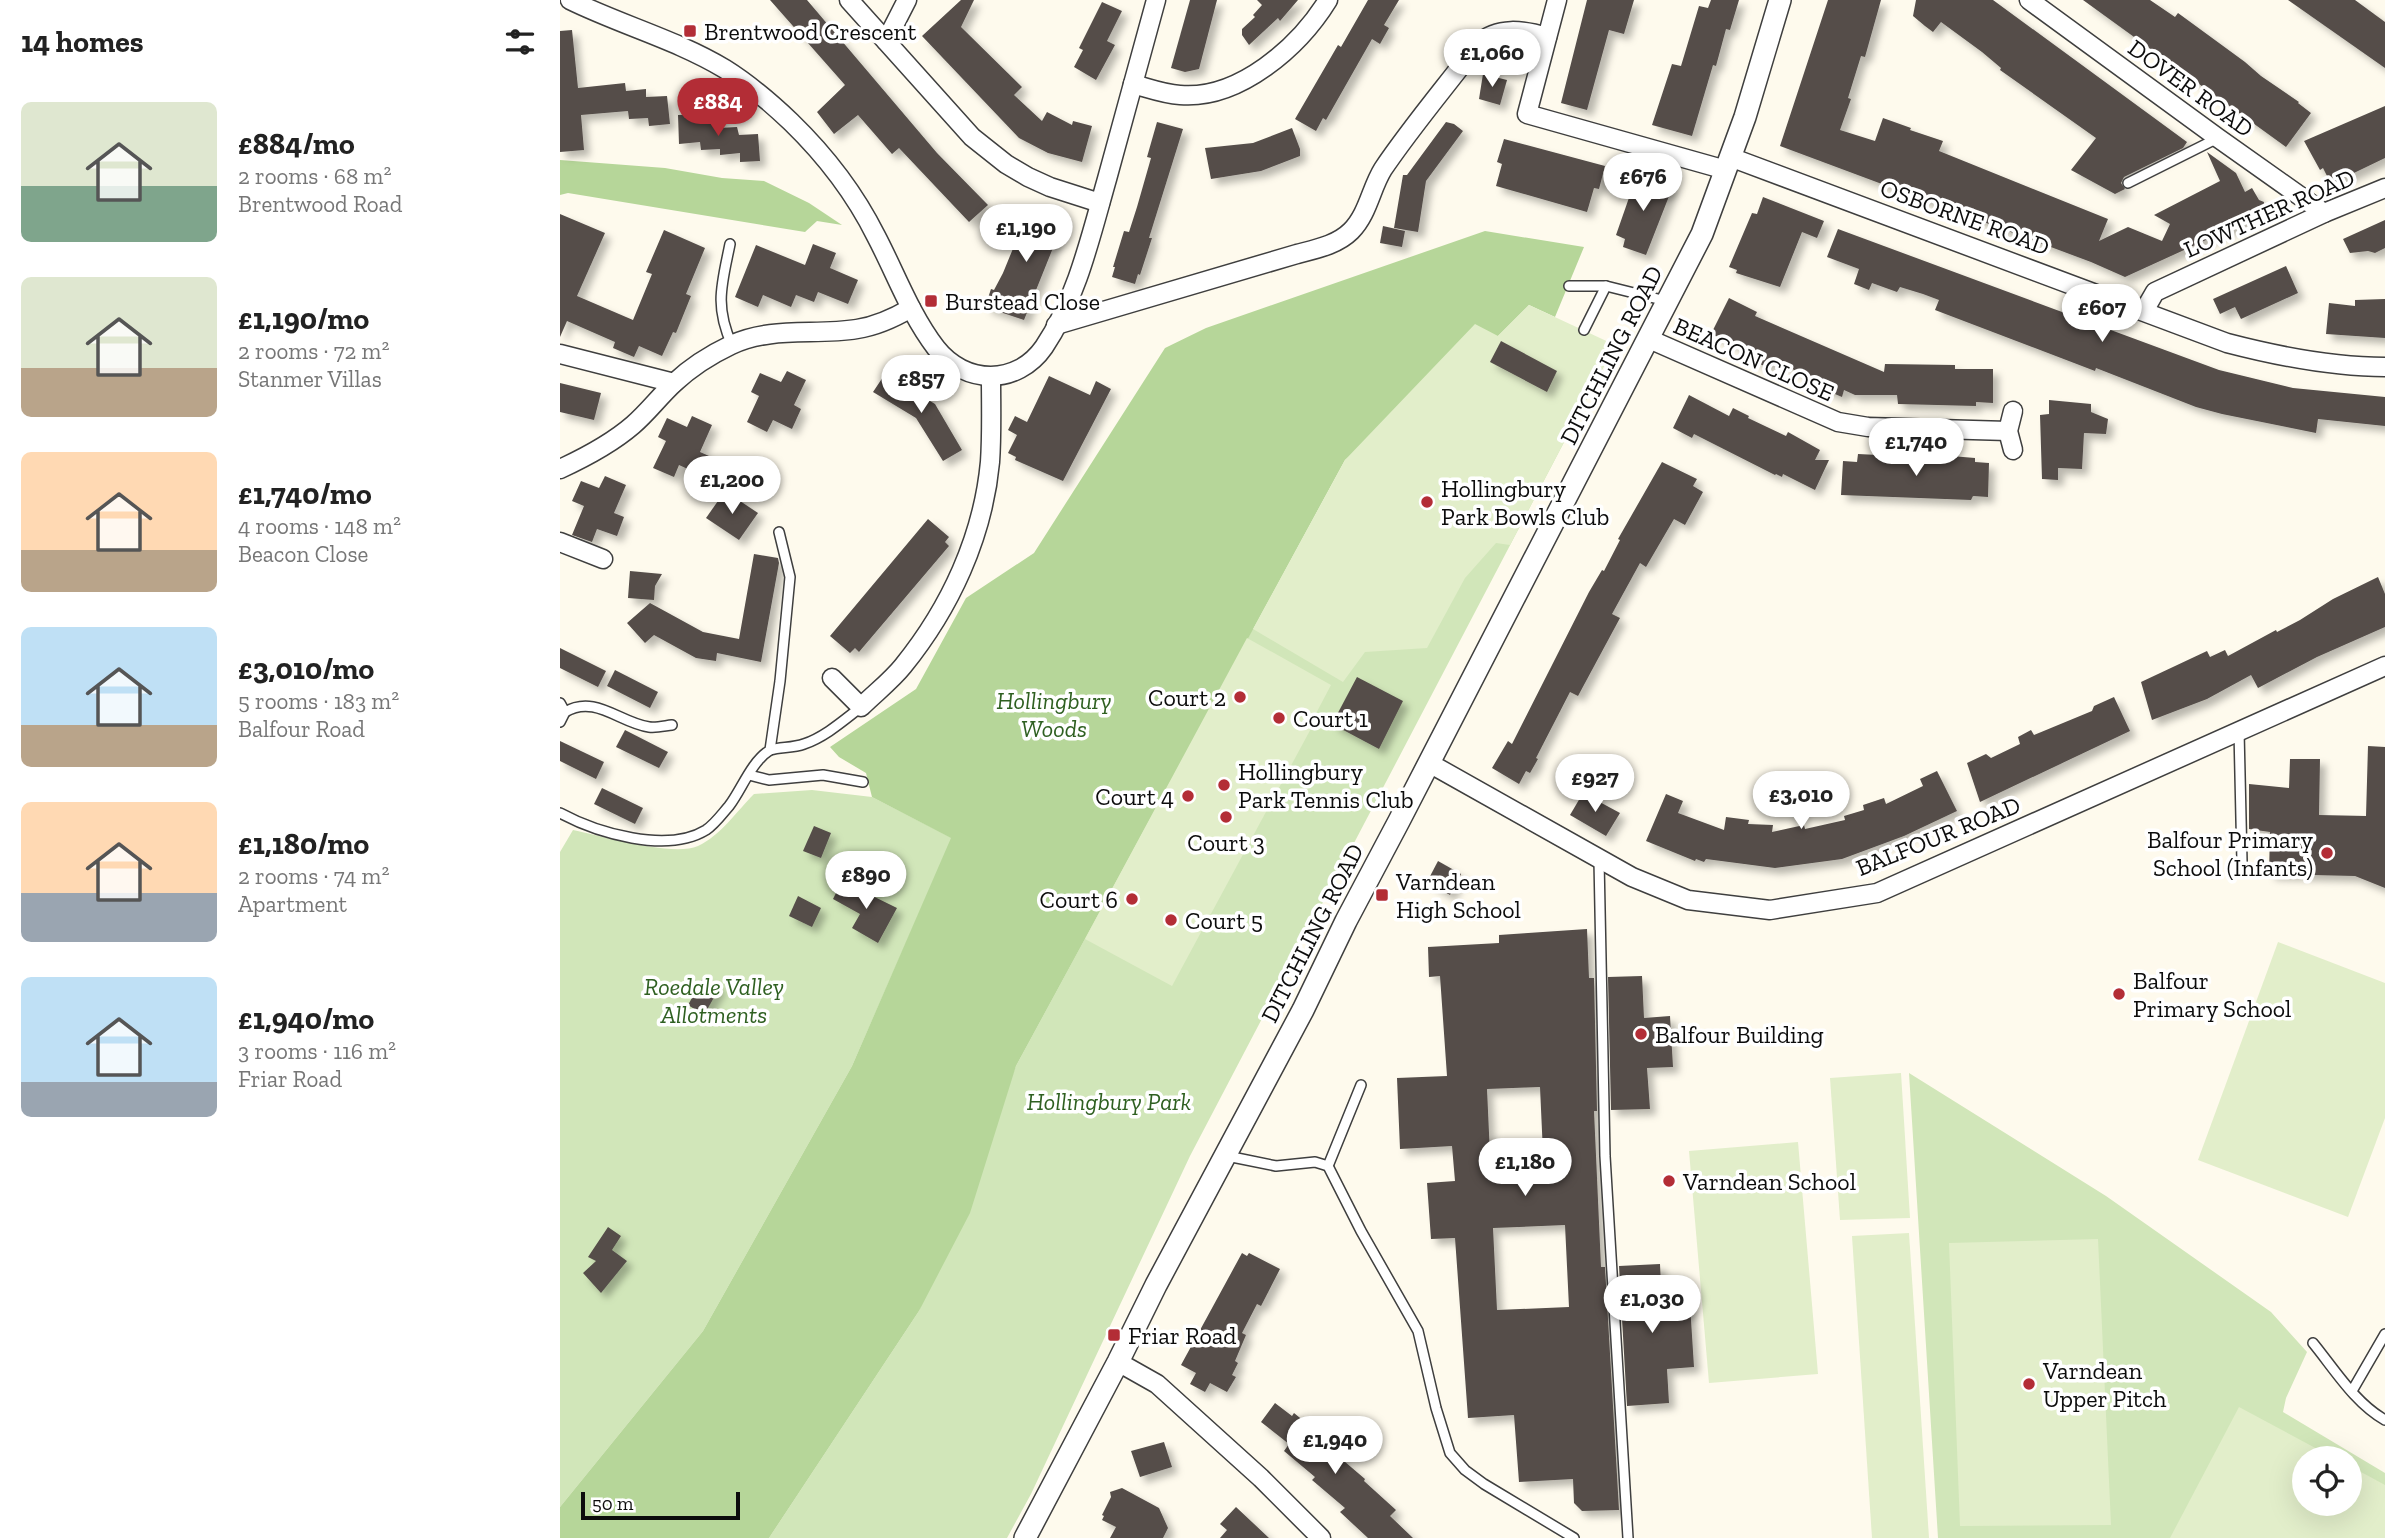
<!DOCTYPE html>
<meta charset="utf-8">
<style>
body{margin:0;font-family:"Zilla Slab",serif;background:#f6f6f6;color:#222;height:100vh;display:flex;flex-direction:column;font-size:26px;white-space:nowrap}
*{box-sizing:border-box;margin:0}
p{font-size:23px;color:#767676}
.icon{flex:none;width:38px;height:38px;fill:none;stroke:currentColor;stroke-width:2;stroke-linecap:round;stroke-linejoin:round}
.map{position:relative;flex:1;overflow:hidden}
.panel{display:flex;flex-direction:column;background:#fff;width:560px}
.panel>*{flex:none}
.controls{position:absolute;left:1732px;top:1446px;display:grid;gap:14px}
.controls a{display:grid;place-items:center;width:70px;height:70px;border-radius:50%;background:#fff;box-shadow:0 7px 28px #0002;font-size:35px}
.scale{position:absolute;left:21px;bottom:18px;width:159px;box-sizing:border-box;padding-left:7px;border:4px solid #0c0c0c;border-top:0;font-size:19px;line-height:24px;white-space:nowrap;color:#0c0c0c;-webkit-text-stroke:5px #fff;paint-order:stroke}
.price{position:absolute;translate:-50% -60px;padding:0 16px;border-radius:24px;background:#fff;color:#222;font-size:23px;line-height:46px;filter:drop-shadow(0 2px 4px #0008)}
.price::after{content:'';position:absolute;left:50%;top:42px;width:21px;height:16px;margin-left:-10px;background:inherit;clip-path:polygon(0 0,100% 0,50% 100%)}
.price.on{background:#b32d36;color:#fff}
ul{padding:0;list-style:none}
li{display:flex;align-items:center;gap:21px;height:175px;padding:0 21px}
li span{display:grid;place-items:center;flex:none;width:196px;height:140px;border-radius:10px;color:#555}
li>.icon{margin-inline-start:auto}
span .icon{width:84px;height:84px;fill:#fffc;stroke-width:1}
li b{font-size:30px}
h2{display:flex;justify-content:space-between;align-items:center;height:84px;padding:0 21px;font-size:30px}
main{display:flex;flex:1;min-height:0}
.map>svg:first-child{display:block}
</style>
<main>
<section class="panel">
<h2>14 homes<svg class="icon" aria-label="filters" viewBox="0 0 24 24"><path d="M4 7h16M4 17h16"/><circle cx="9" cy="7" r="2"/><circle cx="15" cy="17" r="2"/></svg></h2>
<ul>
<li><span style="background:linear-gradient(#dfe7d0 60%,#7fa58c 0)"><svg class="icon" aria-label="home" viewBox="0 0 24 24"><path d="M3 11l9-7 9 7M6 9v11h12V9"/></svg></span><div><b>£884/mo</b><p>2 rooms · 68 m²</p><p>Brentwood Road</p></div></li>
<li><span style="background:linear-gradient(#dfe7d0 65%,#b9a48a 0)"><svg class="icon" aria-label="home" viewBox="0 0 24 24"><path d="M3 11l9-7 9 7M6 9v11h12V9"/></svg></span><div><b>£1,190/mo</b><p>2 rooms · 72 m²</p><p>Stanmer Villas</p></div></li>
<li><span style="background:linear-gradient(#ffd9b3 70%,#b9a48a 0)"><svg class="icon" aria-label="home" viewBox="0 0 24 24"><path d="M3 11l9-7 9 7M6 9v11h12V9"/></svg></span><div><b>£1,740/mo</b><p>4 rooms · 148 m²</p><p>Beacon Close</p></div></li>
<li><span style="background:linear-gradient(#bfe0f5 70%,#b9a48a 0)"><svg class="icon" aria-label="home" viewBox="0 0 24 24"><path d="M3 11l9-7 9 7M6 9v11h12V9"/></svg></span><div><b>£3,010/mo</b><p>5 rooms · 183 m²</p><p>Balfour Road</p></div></li>
<li><span style="background:linear-gradient(#ffd9b3 65%,#9aa5b1 0)"><svg class="icon" aria-label="home" viewBox="0 0 24 24"><path d="M3 11l9-7 9 7M6 9v11h12V9"/></svg></span><div><b>£1,180/mo</b><p>2 rooms · 74 m²</p><p>Apartment</p></div></li>
<li><span style="background:linear-gradient(#bfe0f5 75%,#9aa5b1 0)"><svg class="icon" aria-label="home" viewBox="0 0 24 24"><path d="M3 11l9-7 9 7M6 9v11h12V9"/></svg></span><div><b>£1,940/mo</b><p>3 rooms · 116 m²</p><p>Friar Road</p></div></li>
</ul>
</section>
<div class="map">
<svg width="1825" height="1538" viewBox="0 0 1825 1538">
<defs>
<filter id="shadow"><feDropShadow dx="6" dy="6" stdDeviation="3.5" flood-color="#0004"/></filter>
</defs>
<rect width="100%" height="100%" fill="#fefaed"/>
<g fill="#d1e6b9" fill-rule="evenodd">
<path d="M1055,345l-425,811 -159,338 -24,44h-238l150,-227 97,-245 237,-437z"/>
<path d="M252,790l60,7 80,41 -100,228 -149,265 -143,176v-655l13,-22c29,6 99,27 125,16 22,-10 39,-35 56,-52z"/>
<path d="M1349,1073l197,123 165,116 36,40 -21,46 -3,14 102,61v65h-447zM1745,1458h45v45h-45z"/>
</g>
<g fill="#b6d699">
<path d="M0,160l105,8 57,10 42,3 45,22 33,22 -25,-4 -12,11 -237,-39 -8,2z"/>
<path d="M925,231l99,16 -29,70 -26,-12 -31,31 -153,124 -329,606 -46,147 -51,98 -150,227h-209v-31l143,-176 149,-265 99,-228 -79,-41 -6,-24 -27,-16 -9,-10 86,-58 50,-91 68,-45 131,-205 41,-20z"/>
</g>
<g fill="#e2eeca">
<path d="M969,305l86,40 -105,200 -14,-2 -31,35 -38,70 -62,4 -22,30 -90,-53 92,-169 130,-136 23,12z"/>
<path d="M687,638l84,47 -19,36 2,2 -142,263 -87,-47z"/>
<path d="M1718,942l107,41v135l-37,99 -150,-57z"/>
<path d="M1341,1073l9,145 -70,2 -10,-142z"/>
<path d="M1238,1142l20,232 -109,9 -20,-232z"/>
<path d="M1349,1233l20,305h-57l-20,-302z"/>
<path d="M1538,1239l13,286 -151,1 -11,-283z"/>
<path d="M1679,1407l95,51h-29v45h45v-37l35,19v53h-215z"/>
</g>
<g fill="#544d49" fill-rule="evenodd" filter="url(#shadow)">
<path d="M210,0h37l130,153 51,52 -19,17 -70,-74 -7,6 -34,-39 -24,19 -17,-22 28,-27z"/>
<path d="M401,0h13l-13,27 61,60 -8,8 28,26 5,-9 25,13 1,-4 19,5 -10,36 -34,-9 -29,-15 -97,-102z"/>
<path d="M630,0h27l-18,69 -14,3 -14,-4z"/>
<path d="M697,0h41l-18,21 -2,-3 -29,27 -7,-10v-6l13,-12 -2,-2 9,-10z"/>
<path d="M808,0h31l-15,25 5,3 -9,16 -8,-5 -46,81 -3,-2 -7,13 -21,-12 43,-74 3,2z"/>
<path d="M1027,0h47l-10,34 -15,-4 -22,80 -26,-7z"/>
<path d="M1151,0h28l-9,30 -4,-1 -10,37 -3,-1 -21,71 -40,-11 20,-61 9,2 18,-60 9,2z"/>
<path d="M1268,0h53l-16,57 -4,-1 -13,42 3,1 -11,31 35,11 8,-23 28,10 -1,2 33,11 -4,10 169,68 -9,22 29,-14 34,14 8,-17 -16,-9 66,-34 -13,-29 29,21 9,19 7,-4 7,12 5,2 -1,12 -138,63 -34,-15 -311,-116z"/>
<path d="M1356,0h77l194,142 -4,6 -59,29 -3,6 4,6 -10,5 -44,-24 25,-32 -96,-68 1,-2 -19,-16 -41,-30 -8,10 -8,-6 -12,-10z"/>
<path d="M1523,0h67l25,17 3,-4 67,49 16,14 38,26 -1,1 13,10 -25,34z"/>
<path d="M1728,0h67l30,22v46z"/>
<path d="M542,2l20,9 -15,30 8,4 -19,35 -22,-13 9,-17 -4,-2z"/>
<path d="M12,30l6,58 47,-5 1,8 20,-2v8l21,-1 3,28 -21,2 -1,-8 -19,1 -1,-8 -47,4 3,35 -24,2v-121z"/>
<path d="M923,74l24,6 -7,25 -21,-6z"/>
<path d="M1825,106v52l-54,26 -8,-16 -3,2 -16,-29z"/>
<path d="M138,114l1,8 19,-2 1,8 18,-1 2,8 19,-1 2,27 -20,1v-9l-20,2v-6l-19,1 -1,-8 -21,2 -1,-29z"/>
<path d="M597,122l26,7 -34,109h3l-12,37 -2,-1 -3,10 -23,-7 3,-10h-2l11,-36 5,1 8,-25 14,-49 -4,-1z"/>
<path d="M886,122l8,2 9,7 -37,50 -8,51 -24,-4 9,-53h4z"/>
<path d="M732,128l8,21v7l-39,15 -50,8 -6,-31 48,-5z"/>
<path d="M944,139l101,27 -6,23 -5,-1 -7,24 -91,-26 6,-22 -5,-2z"/>
<path d="M1078,172l35,14 -27,69 -23,-8 2,-8 -9,-4z"/>
<path d="M1203,197l61,24 -7,17 -15,-6 -22,55 -44,-14 1,-3 -8,-3 23,-54 5,1z"/>
<path d="M470,207l8,3 2,-3 25,11 -41,102 -39,-13 6,-18 3,1 9,-17z"/>
<path d="M0,214l45,19 -28,63 56,24 19,-46 -6,-2 18,-42 41,18 -19,46 5,2 -15,37 -3,-1 -11,24 -23,-10 -5,11 -21,-9 2,-6 -48,-21 -7,16z"/>
<path d="M1825,220v28l-10,5 -7,-2 -18,2 -7,-14z"/>
<path d="M823,226l22,5 -3,16 -22,-4z"/>
<path d="M1278,229l381,141 74,18 92,9v29l-67,-7 -2,14 -94,-19 -26,-7 -100,-39 -1,3 -160,-61 4,-10 -16,-6 -23,-7 -3,5 -25,-9 -3,7 -15,-6 5,-15 -32,-12z"/>
<path d="M253,244l23,9 -6,15 28,12 -10,24 -30,-12 -4,10 -18,-7 -5,12 -28,-12 -5,12 -23,-10 21,-52 49,20z"/>
<path d="M1726,266l12,27 -57,26 -6,-12 -15,7 -7,-15z"/>
<path d="M1169,298l28,14 -2,4 129,56 1,-8 70,1v4h38v34l-17,-1v4l-78,-2 -1,-9h-42l-11,-5 -2,7 -19,-8v2l-16,-7 3,-7 -38,-17 -3,8 -16,-7 3,-6 -45,-21z"/>
<path d="M1825,299v39l-59,-4 3,-31 26,3v-6z"/>
<path d="M941,341l56,30 -10,21 -57,-30z"/>
<path d="M227,371l19,9 -12,25 7,4 -9,20 -19,-9 -6,12 -20,-10 12,-26 -8,-4 9,-19 21,9z"/>
<path d="M325,374l50,30 27,46 -19,11 -27,-43 -43,-26z"/>
<path d="M489,376l41,19 6,-14 15,8 -48,92 -48,-21 1,-3 -8,-4 9,-18 -9,-5 7,-14 12,6z"/>
<path d="M0,383l41,10 -7,27 -34,-8z"/>
<path d="M1129,395l40,21 4,-8 16,8 -1,2 38,18 2,-4 32,18 -5,10h14l-14,30 -32,-16 -1,3 -6,-3 -1,1 -81,-41 -2,4 -19,-10z"/>
<path d="M1489,400l42,4v8l17,7 -2,15 -22,-1 -2,36 -24,-1v12l-16,-1 -2,-64 9,-1z"/>
<path d="M132,416l20,9 -12,27 9,4 -8,19 -22,-10 -5,12 -21,-9 13,-27 -8,-4 9,-19 20,9z"/>
<path d="M1298,454l40,2v8l40,-3 1,-6 36,3v4l14,1 -1,34 -15,-1 -2,4 -130,-5 2,-34 14,1z"/>
<path d="M1102,462l35,17 -4,7 10,6 -18,33 -11,-6 -28,48 -6,-4 -28,51 8,4 -42,78 -8,-4 -34,66 2,1 -8,14 -4,-2 -7,13 -27,-16 16,-27 4,3 77,-152 13,-22 2,1 16,-31 -2,-1z"/>
<path d="M45,476l21,9 -12,28 10,4 -7,19 -20,-7 -5,13 -20,-7 12,-29 -12,-5 9,-20 18,7z"/>
<path d="M165,491l33,22 -19,27 -33,-22z"/>
<path d="M368,519l21,18 -4,5 4,4 -90,106 -4,-4 -5,5 -20,-17z"/>
<path d="M194,554l24,4 1,5 -18,99 -44,-9 -1,8 -20,-3 -42,-23 -9,8 -18,-20 23,-20 53,29 36,7z"/>
<path d="M70,571l32,3 -7,12 -1,14 -26,-2z"/>
<path d="M1818,577l7,17v33l-68,30 -59,31 -7,-13 -44,24 -55,21 -11,-38 66,-31 3,6 15,-7 3,6 48,-26 1,2 23,-12 33,-21z"/>
<path d="M0,648l46,23 -8,16 -38,-19z"/>
<path d="M55,670l43,22 -8,16 -43,-22z"/>
<path d="M797,677l46,24 -24,48 -47,-25z"/>
<path d="M1554,697l16,34 -150,71 -13,-39 19,-9 5,4 29,-14 -2,-7 13,-7 3,5 58,-24 2,-5z"/>
<path d="M65,730l43,22 -9,16 -43,-21z"/>
<path d="M0,741l44,21 -8,17 -36,-18z"/>
<path d="M1808,746l17,1v141l-30,-12 -86,-2 1,-42 -21,-3v-45l40,4 1,-29h30l-1,56 47,1z"/>
<path d="M1377,771l20,40 -53,25 -62,23 -67,9 -69,-9 -2,3 -8,-3 -1,2 -49,-20 20,-47 17,7 -5,12 46,17 2,-13 23,3 -1,4 25,1 -1,7 32,-7 1,4 40,-9 -1,-4 20,-6 -1,-5 21,-7 2,6 37,-18 -3,-7z"/>
<path d="M42,788l41,20 -8,16 -41,-20z"/>
<path d="M1023,793l37,20 -14,23 -36,-21z"/>
<path d="M254,826l17,7 -10,25 -18,-7z"/>
<path d="M878,861l23,13 -11,21 -23,-13z"/>
<path d="M282,881l55,27 -19,35 -26,-15 8,-14 -27,-15z"/>
<path d="M238,896l23,12 -9,19 -23,-11z"/>
<path d="M1027,929l2,49h5l3,133h-3l7,156h4l14,243 -37,1 -8,-8 -1,-24 -54,3 -5,-67 -46,3 -13,-180 -24,1 -4,-56 28,-2 -3,-35 -52,3 -3,-71 50,-2 -7,-100 -11,1 -1,-30 71,-4v-8zM980,1087l4,88 -53,2 -4,-88zM1005,1225l4,82 -72,3 -4,-82z"/>
<path d="M1082,976l2,42 26,-2 3,51 -26,1 3,41 -39,1 -3,-133z"/>
<path d="M143,978l17,9 -16,28 -16,-10z"/>
<path d="M48,1227l13,9 -9,14 15,11 -26,32 -18,-20 13,-12 -8,-4z"/>
<path d="M682,1253l5,3 2,-3 31,16 -19,37 -4,-2 -15,29 4,2 -11,26 3,2 -6,12 4,2 -9,15 -17,-9 -5,9 -15,-8 6,-11 -15,-8z"/>
<path d="M1100,1264l2,41 28,-1 4,63 -27,2 2,34 -42,3 -8,-140z"/>
<path d="M715,1403l17,13 2,-3 33,27 -3,4 41,35 -1,2 32,29 -6,6 23,22h-45l-28,-26 5,-4 -33,-28 3,-3 -31,-26 5,-7 -28,-22z"/>
<path d="M604,1442l8,25 -32,10 -9,-26z"/>
<path d="M562,1488l37,20 9,20 -5,10h-53l6,-11 -14,-7 2,-4 -2,-1 9,-18 -1,-5z"/>
<path d="M676,1507l33,31h-49l7,-8 -7,-6z"/>
</g>
<g fill="none" stroke-linecap="round" stroke-linejoin="round">
<defs>
<g id="service">
<path d="M1568,183l90,-45"/>
<path d="M170,244c-8,40 -16,61 2,101"/>
<path d="M1009,286h37l60,15"/>
<path d="M1024,330l22,-44"/>
<path d="M0,703l5,9 -5,10"/>
<path d="M5,712c30,-18 55,11 84,15 7,1 15,-1 23,-2"/>
<path d="M1679,731l3,131"/>
<path d="M210,750c11,-3 23,-2 34,-6 21,-7 40,-24 57,-37"/>
<path d="M189,775l20,5 54,-5 40,7"/>
<path d="M0,813c37,20 107,41 146,17 9,-6 16,-16 23,-24 13,-17 22,-44 41,-56l10,-69 10,-104 -11,-45"/>
<path d="M1039,860l6,296 23,382"/>
<path d="M667,1156l49,10 39,-4 13,4 33,65 57,100 18,77 14,45 15,17 19,14 90,54"/>
<path d="M768,1166l33,-81"/>
<path d="M1753,1343c22,27 42,60 72,77"/>
<path d="M1792,1391l33,-57"/>
</g>
<g id="minor">
<path d="M10,0c51,25 107,40 155,69 24,15 46,34 66,53 34,33 64,72 85,114 20,38 34,78 60,112 29,37 81,38 108,-1 33,-49 47,-112 63,-168 16,-60 33,-119 49,-179"/>
<path d="M289,0l123,137 34,27 22,13 22,10 50,16"/>
<path d="M997,0l-30,114 199,56"/>
<path d="M1469,0l189,138 106,75"/>
<path d="M326,41l21,-41"/>
<path d="M573,84c15,4 31,10 47,11 59,5 119,-48 148,-95"/>
<path d="M1170,157l497,186c50,13 106,24 158,24"/>
<path d="M1584,311l11,-19 169,-79 61,-25"/>
<path d="M496,325l241,-71c19,-5 40,-9 54,-23 17,-17 20,-43 32,-62 29,-43 64,-84 95,-125 20,-18 45,-14 69,-7"/>
<path d="M1089,339l189,83 30,5 140,4"/>
<path d="M0,354l114,29"/>
<path d="M1453,450l-5,-19 5,-20"/>
<path d="M0,469c26,-12 51,-25 73,-44 15,-13 26,-28 41,-42 16,-15 38,-29 57,-38 41,-19 83,-9 126,-16 20,-3 37,-11 54,-21"/>
<path d="M0,542l43,17"/>
<path d="M272,678l29,29c14,-14 30,-26 42,-41 47,-58 80,-129 87,-204 2,-28 1,-57 1,-85"/>
<path d="M869,763l203,114 56,23 82,10 107,-17 508,-227"/>
<path d="M558,1362l39,22 104,94 60,60"/>
</g>
<path id="tertiary" d="M465,1538l93,-176 38,-77 147,-275 43,-89 53,-100 303,-587 43,-117 35,-117"/>
</defs>
<use href="#service" stroke="#3f3f3f" stroke-width="12"/>
<use href="#minor" stroke="#3f3f3f" stroke-width="21"/>
<use href="#tertiary" stroke="#3f3f3f" stroke-width="24"/>
<use href="#service" stroke="#fff" stroke-width="9"/>
<use href="#minor" stroke="#fff" stroke-width="18"/>
<use href="#tertiary" stroke="#fff" stroke-width="21"/>
</g>
<g fill="#b32d36" stroke="#fff" stroke-width="2.5">
<rect x="123" y="24" width="14" height="14" rx="3.5"/>
<rect x="364" y="294" width="14" height="14" rx="3.5"/>
<circle cx="867" cy="502" r="7"/>
<circle cx="680" cy="697" r="7"/>
<circle cx="719" cy="718" r="7"/>
<circle cx="664" cy="785" r="7"/>
<circle cx="628" cy="796" r="7"/>
<circle cx="666" cy="817" r="7"/>
<circle cx="1767" cy="853" r="7"/>
<rect x="815" y="888" width="14" height="14" rx="3.5"/>
<circle cx="572" cy="899" r="7"/>
<circle cx="611" cy="920" r="7"/>
<circle cx="1559" cy="994" r="7"/>
<circle cx="1081" cy="1034" r="7"/>
<circle cx="1109" cy="1181" r="7"/>
<rect x="547" y="1328" width="14" height="14" rx="3.5"/>
<circle cx="1469" cy="1384" r="7"/>
</g>
<g text-anchor="middle" dominant-baseline="central" stroke-width="7" stroke-linejoin="round" paint-order="stroke">
<g font-size="24" fill="#0c0c0c" stroke="#fff" text-anchor="start">
<text x="144" y="31">Brentwood Crescent</text>
<text x="385" y="301">Burstead Close</text>
<text x="881" y="488">Hollingbury<tspan x="881" dy="28">Park Bowls Club</tspan></text>
<text x="666" y="697" text-anchor="end">Court 2</text>
<text x="733" y="718">Court 1</text>
<text x="678" y="771">Hollingbury<tspan x="678" dy="28">Park Tennis Club</tspan></text>
<text x="614" y="796" text-anchor="end">Court 4</text>
<text x="1753" y="839" text-anchor="end">Balfour Primary<tspan x="1753" dy="28">School (Infants)</tspan></text>
<text x="666" y="842" text-anchor="middle">Court 3</text>
<text x="836" y="881">Varndean<tspan x="836" dy="28">High School</tspan></text>
<text x="558" y="899" text-anchor="end">Court 6</text>
<text x="625" y="920">Court 5</text>
<text x="1573" y="980">Balfour<tspan x="1573" dy="28">Primary School</tspan></text>
<text x="1095" y="1034">Balfour Building</text>
<text x="1123" y="1181">Varndean School</text>
<text x="568" y="1335">Friar Road</text>
<text x="1483" y="1370">Varndean<tspan x="1483" dy="28">Upper Pitch</tspan></text>
</g>
<g font-size="24" fill="#0c0c0c" stroke="#fff">
<text transform="translate(1631 88) rotate(36)">DOVER ROAD</text>
<text transform="translate(1709 213) rotate(-24)">LOWTHER ROAD</text>
<text transform="translate(1405 217) rotate(20)">OSBORNE ROAD</text>
<text transform="translate(1051 355) rotate(-63)">DITCHLING ROAD</text>
<text transform="translate(1194 359) rotate(24)">BEACON CLOSE</text>
<text transform="translate(1378 836) rotate(-22)">BALFOUR ROAD</text>
<text transform="translate(752 933) rotate(-63)">DITCHLING ROAD</text>
</g>
<g font-size="24" font-style="italic" fill="#2f6021" stroke="#fff">
<text x="494" y="700">Hollingbury<tspan x="494" dy="28">Woods</tspan></text>
<text x="154" y="986">Roedale Valley<tspan x="154" dy="28">Allotments</tspan></text>
<text x="549" y="1101">Hollingbury Park</text>
</g>
</g>
</svg>
<div class="controls">
<a><svg class="icon" aria-label="locate" viewBox="0 0 24 24"><circle cx="12" cy="12" r="6"/><path d="M12 2v4M12 18v4M2 12h4M18 12h4"/></svg></a>
</div>
<div class="scale">50 m</div>
<b class="price" style="left:932px;top:89px">£1,060</b>
<b class="price on" style="left:158px;top:138px">£884</b>
<b class="price" style="left:1083px;top:213px">£676</b>
<b class="price" style="left:466px;top:264px">£1,190</b>
<b class="price" style="left:1542px;top:344px">£607</b>
<b class="price" style="left:361px;top:415px">£857</b>
<b class="price" style="left:1356px;top:478px">£1,740</b>
<b class="price" style="left:172px;top:516px">£1,200</b>
<b class="price" style="left:1035px;top:814px">£927</b>
<b class="price" style="left:1241px;top:831px">£3,010</b>
<b class="price" style="left:306px;top:911px">£890</b>
<b class="price" style="left:965px;top:1198px">£1,180</b>
<b class="price" style="left:1092px;top:1335px">£1,030</b>
<b class="price" style="left:775px;top:1476px">£1,940</b>
</div>
</main>
